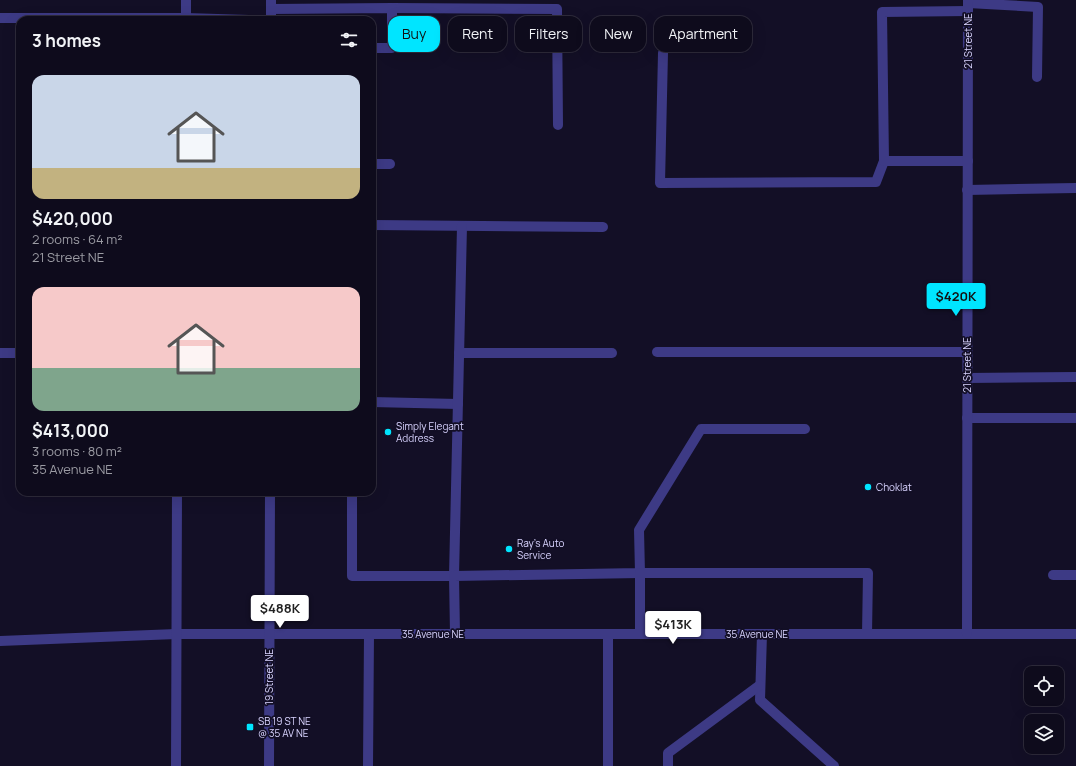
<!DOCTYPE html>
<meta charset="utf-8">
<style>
body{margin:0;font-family:Manrope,sans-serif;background:#1c1929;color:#f1f3f6;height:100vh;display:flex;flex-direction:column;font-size:15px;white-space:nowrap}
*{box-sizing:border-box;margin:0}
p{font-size:13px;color:#9b9ba3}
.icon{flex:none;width:22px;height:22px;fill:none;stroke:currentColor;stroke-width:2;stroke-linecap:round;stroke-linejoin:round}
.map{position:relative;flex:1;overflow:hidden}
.panel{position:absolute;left:16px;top:16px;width:360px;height:480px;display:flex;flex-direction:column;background:#0e0b1c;border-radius:12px;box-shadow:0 4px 16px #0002,0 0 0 1px #2e2b3b}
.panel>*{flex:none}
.guide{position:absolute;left:388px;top:16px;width:380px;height:36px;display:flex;gap:8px}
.tools{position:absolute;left:1024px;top:666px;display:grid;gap:8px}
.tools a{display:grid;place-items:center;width:40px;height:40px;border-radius:8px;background:#0e0b1c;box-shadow:0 4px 16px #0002,0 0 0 1px #2e2b3b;font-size:20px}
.price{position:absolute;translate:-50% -34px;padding:0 9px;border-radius:4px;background:#fff;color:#222;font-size:13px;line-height:26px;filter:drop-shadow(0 1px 2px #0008)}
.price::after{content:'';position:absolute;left:50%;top:24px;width:12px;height:9px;margin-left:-6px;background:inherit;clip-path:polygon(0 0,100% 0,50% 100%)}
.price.selected{background:#00e5ff;color:#111}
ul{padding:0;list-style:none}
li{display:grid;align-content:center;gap:8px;height:212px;padding:0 16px}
li span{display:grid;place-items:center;height:124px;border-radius:12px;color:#555}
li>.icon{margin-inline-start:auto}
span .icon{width:72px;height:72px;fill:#fffc;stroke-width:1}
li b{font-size:17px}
h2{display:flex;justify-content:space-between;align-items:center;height:48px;padding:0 16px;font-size:17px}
.pill{padding:0 14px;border-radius:12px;background:#0e0b1c;box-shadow:0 4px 16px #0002,0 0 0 1px #2e2b3b;font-size:14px;line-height:36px}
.pill.selected{background:#00e5ff;color:#111}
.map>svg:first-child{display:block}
</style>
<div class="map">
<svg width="1076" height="766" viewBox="0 0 1076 766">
<rect width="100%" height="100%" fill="#130f26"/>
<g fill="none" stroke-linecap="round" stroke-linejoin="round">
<g stroke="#3d3a85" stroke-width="10">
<path d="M968,3l70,4 -1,70"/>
<path d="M392,8l165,1 1,116"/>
<path d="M271,9l121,-1v40h-20"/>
<path d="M0,18h186v-18"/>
<path d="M186,20v-2l63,2"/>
<path d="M663,53l-3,130 216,-1 8,-21"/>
<path d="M968,161h-84l-2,-149 86,-1"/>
<path d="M372,164h18"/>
<path d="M967,190l109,-2"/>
<path d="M372,225l231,2"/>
<path d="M657,352h310"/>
<path d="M0,353h20"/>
<path d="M459,353h153"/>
<path d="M967,378l109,-1"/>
<path d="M372,402l86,2"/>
<path d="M967,418h109"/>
<path d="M352,492v84h102l8,-350"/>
<path d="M1053,575h23"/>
<path d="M455,634l-1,-58 186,-3 -1,-43 62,-101h104"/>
<path d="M608,634v132"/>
<path d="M640,634v-61h228l-1,61"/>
<path d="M762,634l-2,66 74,66"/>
<path d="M0,641l176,-7h93"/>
<path d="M176,766l1,-274"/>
<path d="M368,766l1,-132"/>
<path d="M668,766v-13l92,-68"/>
</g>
<g stroke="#3d3a85" stroke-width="10">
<path d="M269,634h807"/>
<path d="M967,634l1,-634"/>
</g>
<g stroke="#3d3a85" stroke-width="10">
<path d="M271,0v20"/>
<path d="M269,766l1,-274"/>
</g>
</g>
<g fill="#00e5ff" stroke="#130f26" stroke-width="1.5">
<circle cx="388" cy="432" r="4"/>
<circle cx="868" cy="487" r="4"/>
<circle cx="509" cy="549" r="4"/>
<rect x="246" y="723" width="8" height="8" rx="2"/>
</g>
<g text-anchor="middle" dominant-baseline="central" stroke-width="3.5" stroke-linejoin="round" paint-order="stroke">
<g font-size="10" fill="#d9d4ff" stroke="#130f26">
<text transform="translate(968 41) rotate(-90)">21 Street NE</text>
<text transform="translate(967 365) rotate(-90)">21 Street NE</text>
<text x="433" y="634">35 Avenue NE</text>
<text x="757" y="634">35 Avenue NE</text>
<text transform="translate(269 677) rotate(-90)">19 Street NE</text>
</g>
<g font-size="10" fill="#d9d4ff" stroke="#130f26" text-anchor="start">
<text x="396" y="426">Simply Elegant<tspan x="396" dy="12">Address</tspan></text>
<text x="876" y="487">Choklat</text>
<text x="517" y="543">Ray's Auto<tspan x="517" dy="12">Service</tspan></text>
<text x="258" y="721">SB 19 ST NE<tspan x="258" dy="12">@ 35 AV NE</tspan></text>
</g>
</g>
</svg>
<div class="tools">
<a><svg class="icon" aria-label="locate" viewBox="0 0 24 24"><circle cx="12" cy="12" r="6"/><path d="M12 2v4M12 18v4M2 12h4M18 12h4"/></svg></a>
<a><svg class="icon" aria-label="layers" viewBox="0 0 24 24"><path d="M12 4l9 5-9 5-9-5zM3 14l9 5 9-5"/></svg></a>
</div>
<b class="price selected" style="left:956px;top:317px">$420K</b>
<b class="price" style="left:280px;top:629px">$488K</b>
<b class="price" style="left:673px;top:645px">$413K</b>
<div class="guide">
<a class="pill selected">Buy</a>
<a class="pill">Rent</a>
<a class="pill">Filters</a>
<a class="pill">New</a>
<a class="pill">Apartment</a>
</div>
<section class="panel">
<h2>3 homes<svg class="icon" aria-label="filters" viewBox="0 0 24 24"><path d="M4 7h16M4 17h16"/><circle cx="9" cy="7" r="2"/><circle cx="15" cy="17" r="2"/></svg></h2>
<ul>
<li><span style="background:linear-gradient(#c9d6e8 75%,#c2b280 0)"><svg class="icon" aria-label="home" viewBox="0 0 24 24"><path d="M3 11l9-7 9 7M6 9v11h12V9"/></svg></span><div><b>$420,000</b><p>2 rooms · 64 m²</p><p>21 Street NE</p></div></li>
<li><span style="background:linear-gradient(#f6c9c9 65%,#7fa58c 0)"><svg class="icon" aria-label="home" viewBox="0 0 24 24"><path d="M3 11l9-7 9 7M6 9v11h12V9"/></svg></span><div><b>$413,000</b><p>3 rooms · 80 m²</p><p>35 Avenue NE</p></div></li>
</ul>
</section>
</div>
